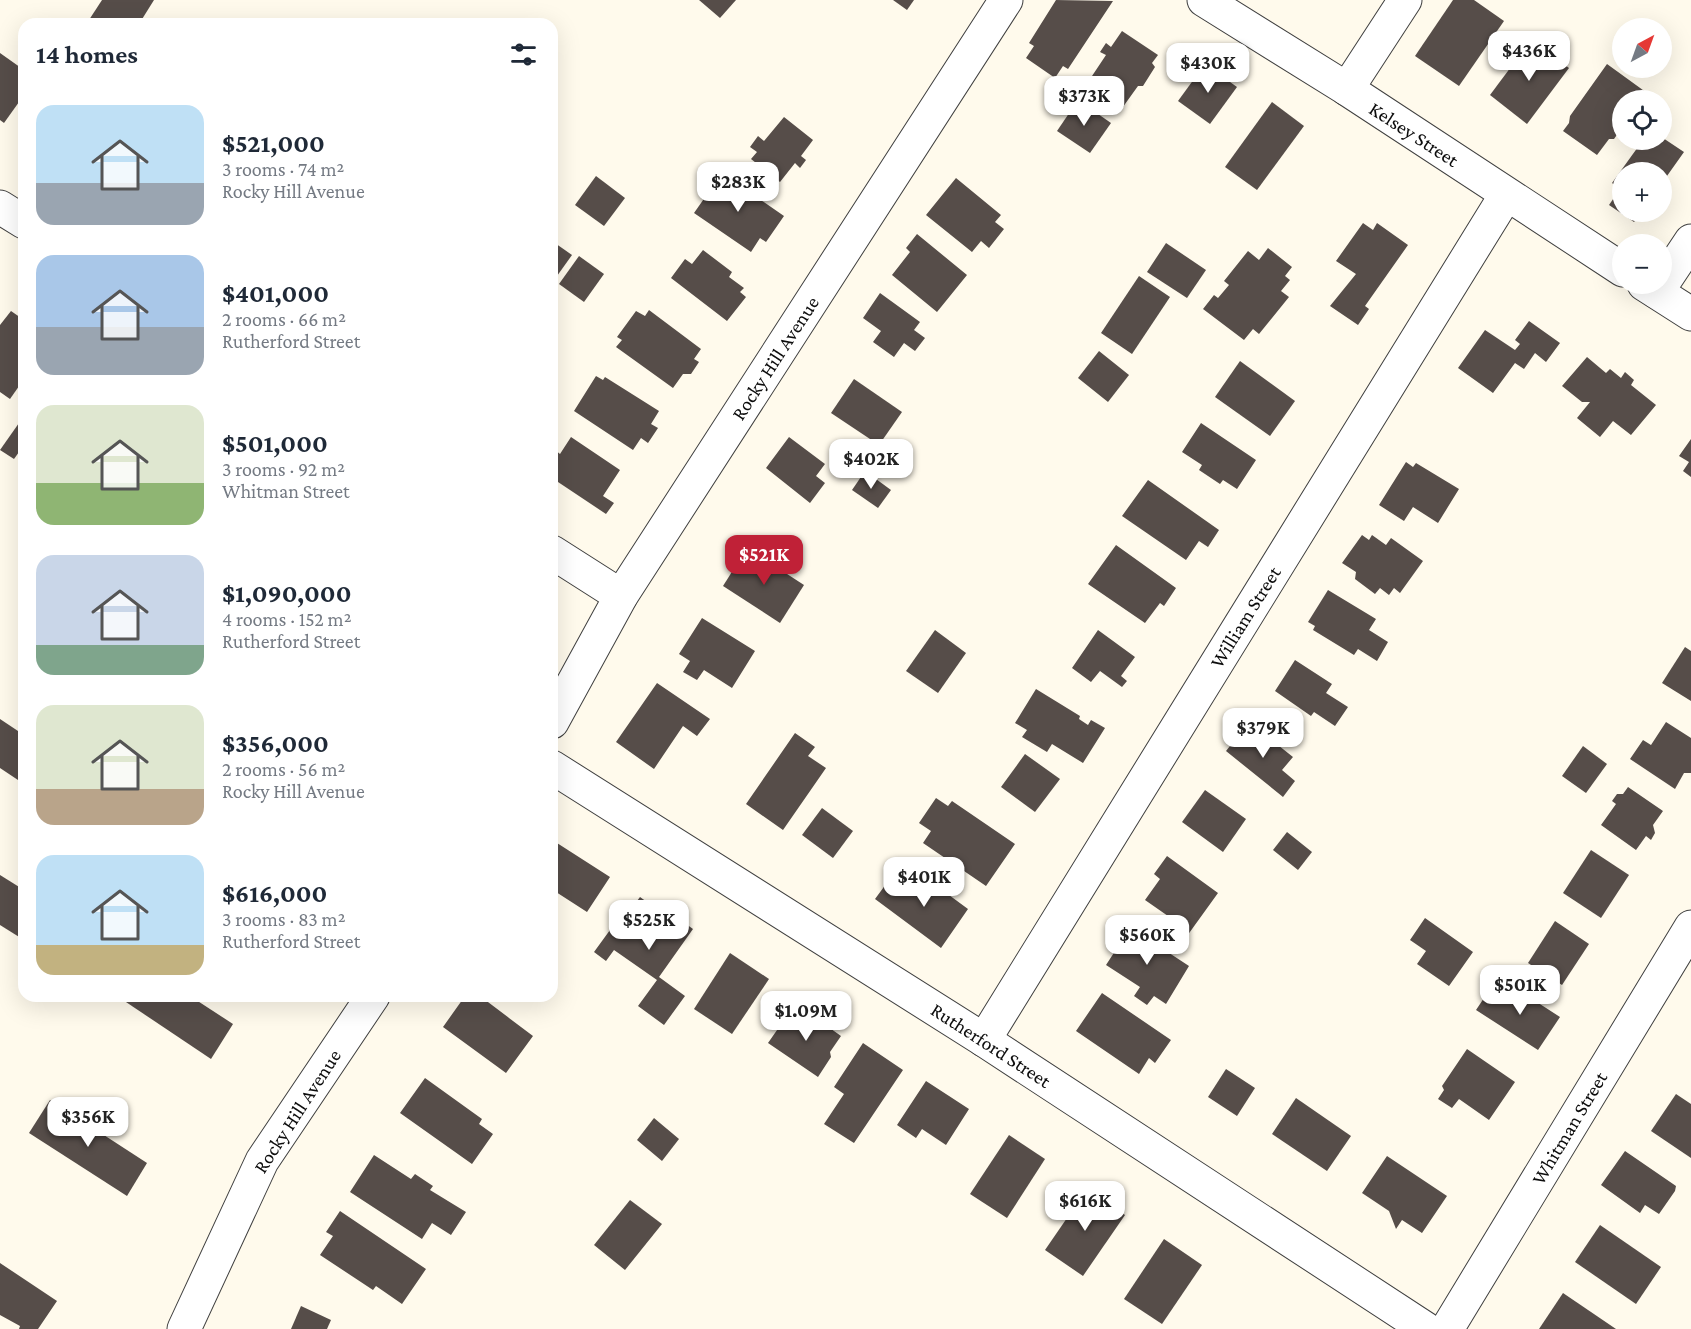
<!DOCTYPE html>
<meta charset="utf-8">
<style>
body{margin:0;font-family:"Crimson Pro",serif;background:#f6f6f7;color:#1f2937;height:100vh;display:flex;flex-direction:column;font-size:22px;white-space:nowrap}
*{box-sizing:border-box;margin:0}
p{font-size:20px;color:#747a83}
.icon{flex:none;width:33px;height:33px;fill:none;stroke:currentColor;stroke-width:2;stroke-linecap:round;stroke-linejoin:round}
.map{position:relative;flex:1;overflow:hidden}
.panel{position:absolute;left:18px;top:18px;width:540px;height:984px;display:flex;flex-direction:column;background:#fff;border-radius:18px;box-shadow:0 6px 24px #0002}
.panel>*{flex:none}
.needle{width:39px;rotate:41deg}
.buttons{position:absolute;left:1612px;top:18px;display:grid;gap:12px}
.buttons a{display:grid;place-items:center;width:60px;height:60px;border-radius:50%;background:#fff;box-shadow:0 6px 24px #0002;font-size:30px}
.price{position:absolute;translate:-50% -51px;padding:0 14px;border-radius:12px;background:#fff;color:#222;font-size:20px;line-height:39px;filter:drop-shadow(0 2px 3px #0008)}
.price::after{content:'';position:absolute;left:50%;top:36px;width:18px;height:14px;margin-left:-9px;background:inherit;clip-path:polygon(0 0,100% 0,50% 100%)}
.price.current{background:#c02137;color:#fff}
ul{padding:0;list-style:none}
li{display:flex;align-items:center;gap:18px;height:150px;padding:0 18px}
li span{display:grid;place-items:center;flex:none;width:168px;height:120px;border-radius:18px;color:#555}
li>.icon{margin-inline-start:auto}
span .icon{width:72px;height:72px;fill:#fffc;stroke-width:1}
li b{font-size:26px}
h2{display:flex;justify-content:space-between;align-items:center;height:72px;padding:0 18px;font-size:26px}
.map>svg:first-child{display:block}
</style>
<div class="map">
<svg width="1691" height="1329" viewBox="0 0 1691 1329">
<rect width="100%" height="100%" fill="#fffaec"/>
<g fill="#564d49">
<path d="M102,0h52l-15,24h-50l-2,-1z"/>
<path d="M699,0h37l-16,18z"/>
<path d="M893,0h21l-7,10z"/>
<path d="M1056,0l57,1 -45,68 -5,-3 -8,12 -29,-20 8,-12 -5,-3z"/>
<path d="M1453,0h21l30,21 -45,65 -44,-30z"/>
<path d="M1122,31l36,24 -6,8 3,4 -12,19h-5l-18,25 -36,-23 22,-33 -6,-3 6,-9 5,4z"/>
<path d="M1531,40l38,28 -42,56 -37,-29z"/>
<path d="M0,53l24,17v25l-20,28 -4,-3z"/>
<path d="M1205,64l32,23 -27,37 -32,-23z"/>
<path d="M1607,64l40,29 -6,7h-18v26l-9,13h-5l-12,16 -34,-24 6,-8 1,-7z"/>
<path d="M1078,100l33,23 -21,30 -33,-22z"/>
<path d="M1272,102l32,24 -47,64 -32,-23z"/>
<path d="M784,117l29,23 -12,16 5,4 -6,8 -5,-5 -15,19 -29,-23 6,-7 -7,-5 8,-11 6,5z"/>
<path d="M1662,120l9,6 -8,12 21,14 -22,31v-11h-39v40h19l-8,10 -25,-17 11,-16 -8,-6 31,-43h19z"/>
<path d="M722,173l62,43 -18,26 -6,-4 -9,14 -57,-39z"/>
<path d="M596,176l29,22 -21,28 -29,-21z"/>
<path d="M956,178l45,37 -6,7 9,7 -15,19 -8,-7 -9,11 -46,-37z"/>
<path d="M1363,223l10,7 4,-7 31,22 -43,61 4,3 -11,16 -28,-19 26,-32 -20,-13z"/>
<path d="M917,234l50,41 -30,37 -45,-37 18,-23 -4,-4z"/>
<path d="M552,241l20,14 -20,28z"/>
<path d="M1166,243l40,27 -19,28 -40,-26z"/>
<path d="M1268,248l24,19 -7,9 5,4 -9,11 8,6 -30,37 -6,-5 -9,11 -41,-31 11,-14 4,3 11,-13 -5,-4 24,-30 11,9z"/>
<path d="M703,250l29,22 -3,5 15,11 -4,4 6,5 -19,24 -56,-43 14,-19 7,5z"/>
<path d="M579,256l25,18 -20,28 -25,-18z"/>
<path d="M1139,276l31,21 -38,57 -31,-21z"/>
<path d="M880,293l40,29 -6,8 11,8 -10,13 -11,-8 -10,14 -21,-15 8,-11 -18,-13z"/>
<path d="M649,310l52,39 -7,10 5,3 -8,12h-8l-10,14 -57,-41 6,-7 -5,-3 19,-26 9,5z"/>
<path d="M11,311l13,9v59l-14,20 -10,-7v-67z"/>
<path d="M1529,321l31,22 -14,19 -11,-9 -11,16 -9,-6 -22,30 -35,-25 27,-38 30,20 5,-6 -5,-4z"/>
<path d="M1099,351l30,24 -21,27 -30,-24z"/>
<path d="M1587,357l19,16 4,-4 11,9 4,-6 9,8 -3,5 25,20 -25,30 -18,-14 -13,16 -23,-19 13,-16h-8l-20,-16z"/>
<path d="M1240,361l55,40 -25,35 -55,-39z"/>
<path d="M596,376l7,4 2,-3 54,34 -8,13 7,4 -10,15 -7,-5 -8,12 -59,-39z"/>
<path d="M854,379l48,33 -23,33 -48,-32z"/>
<path d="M19,423l5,4v18l-10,14 -14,-9z"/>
<path d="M1201,423l55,37 -19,29 -14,-9 -3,4 -21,-14 3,-5 -20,-13z"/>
<path d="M571,437l49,33 -17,26 11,7 -8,11 -54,-36v-27l2,-2 6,5z"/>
<path d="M789,437l36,27 -9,12 9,7 -15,20 -44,-35z"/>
<path d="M1691,439v38l-8,-6 6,-9 -10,-6z"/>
<path d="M1406,462l7,5 3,-4 43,26 -21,34 -25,-16 -9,14 -25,-16z"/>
<path d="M865,471l26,19 -13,18 -26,-18z"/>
<path d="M1148,480l71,50 -11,17 -9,-6 -13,19 -64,-44z"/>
<path d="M1362,535l7,5 3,-5 14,10 5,-7 32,23 -23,32 -6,-5 -5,7 -9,-7 -5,6 -20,-15 1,-7 -14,-9z"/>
<path d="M1116,545l60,43 -12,18 -4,-3 -15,20 -57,-39z"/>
<path d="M747,548l57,37 -24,38 -57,-37z"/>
<path d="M1328,590l48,29 -7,11 19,12 -11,19 -19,-12 -4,6 -41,-25 2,-4 -7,-4z"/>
<path d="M702,618l53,33 -23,37 -28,-18 -7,10 -14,-8 7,-11 -11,-7z"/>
<path d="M935,630l31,23 -28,40 -32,-22z"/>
<path d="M1098,630l37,27 -14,19 6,5 -5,6 -22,-16 -9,11 -19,-14z"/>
<path d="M1685,647l6,4v50l-29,-18z"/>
<path d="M1295,660l37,24 -6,9 22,14 -13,19 -21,-14 -3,4 -36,-25z"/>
<path d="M657,683l53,36 -13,17 -14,-10 -29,43 -38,-27z"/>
<path d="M1036,689l44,27 -1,3 9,6 3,-5 14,8 -22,35 -31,-19 -5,8 -25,-15 5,-7 -12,-7z"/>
<path d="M0,719l24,16v49l-24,-16z"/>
<path d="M1666,722l25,16v35h-7l-9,16 -45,-30 13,-19 8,5z"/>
<path d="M1254,726l39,31 -11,13 13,11 -12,16 -57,-46 19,-24 5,4z"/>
<path d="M795,733l20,14 -7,9 18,12 -43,62 -37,-26z"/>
<path d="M1583,746l24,18 -21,29 -24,-17z"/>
<path d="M1025,754l35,25 -25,33 -34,-25z"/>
<path d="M1628,787l35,24 -10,14 2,8 -4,7 -5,-4 -10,14 -35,-25 15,-21 -4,-3 5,-7h6z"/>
<path d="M1205,790l41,29 -23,33 -41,-30z"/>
<path d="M936,798l12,8 4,-5 63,43 -29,42 -63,-43 8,-12 -12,-8z"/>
<path d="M822,808l31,23 -20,27 -31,-23z"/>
<path d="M1287,832l25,20 -14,18 -25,-20z"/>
<path d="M557,843l53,34 -23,35 -31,-20 -4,5v-46z"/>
<path d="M1591,850l38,25 -28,43 -38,-25z"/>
<path d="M1167,856l51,37 -31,43 -12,-9 3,-4 -33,-23 15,-21 -6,-5z"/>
<path d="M919,873l49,36 -27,39 -66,-49 14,-19 16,12z"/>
<path d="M0,875l24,15v50l-24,-15z"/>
<path d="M640,897l14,10 3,-4 36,26 -34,48 26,19 -21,29 -26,-19 19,-26 -43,-30 -8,11 -12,-9 24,-33 4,2z"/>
<path d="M1425,918l48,34 -24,34 -32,-22 9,-13 -16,-11z"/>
<path d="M1555,921l34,23 -27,41 -34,-22z"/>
<path d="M1125,924l64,42 -23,38 -12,-8 -7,9 -13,-9 6,-9 -34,-22 13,-20 -6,-4z"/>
<path d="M730,953l39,26 -37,55 -38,-25z"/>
<path d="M1506,982l54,35 -22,33 -62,-40 8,-12 8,5z"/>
<path d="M1102,993l69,47 -16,23 -6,-5 -10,16 -63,-43z"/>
<path d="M117,996h73l43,28 -22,35z"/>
<path d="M465,996l10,3 5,-3 53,40 -27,37 -63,-46z"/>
<path d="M791,1010l18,12 4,-6 28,20 -11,16 1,5 -13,20 -50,-34z"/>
<path d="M863,1043l40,27 -49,73 -30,-19 20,-30 -10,-7z"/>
<path d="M1467,1049l48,33 -26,38 -30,-21 -7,9 -14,-9 6,-9 -2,-4z"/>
<path d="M1226,1069l29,19 -18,28 -29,-19z"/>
<path d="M425,1078l57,41 -3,5 14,10 -21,30 -72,-51z"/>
<path d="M926,1081l43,28 -23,36 -24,-16 -6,9 -19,-13z"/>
<path d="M1676,1094l15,10v54l-40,-27z"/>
<path d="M1296,1098l55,38 -24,35 -55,-37z"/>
<path d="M50,1100l97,63 -20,33 -98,-63z"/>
<path d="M654,1118l25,21 -17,22 -25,-21z"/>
<path d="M1009,1135l36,24 -38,59 -37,-24z"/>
<path d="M1625,1151l51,35 -1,5 -16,23 -14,-9 -5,8 -39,-28z"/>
<path d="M374,1155l37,24 4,-5 18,12 -3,4 36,22 -15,23 -19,-12 -10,16 -72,-47z"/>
<path d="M1387,1156l60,40 -25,37 -20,-13 -6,9 -7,-18 -27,-18z"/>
<path d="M1087,1189l38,26 -42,61 -38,-26z"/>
<path d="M630,1200l32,24 -37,46 -31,-25z"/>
<path d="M340,1211l86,58 -24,35 -26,-18 -3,4 -53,-35 13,-19 -7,-4z"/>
<path d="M1600,1225l61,42 -25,37 -61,-42z"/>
<path d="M1164,1239l38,26 -40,59 -38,-25z"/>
<path d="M0,1263l57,38 -19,28h-19l1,-3 -20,-11z"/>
<path d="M1563,1293l53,36h-77z"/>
<path d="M301,1306l30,14 -4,9h-36z"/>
</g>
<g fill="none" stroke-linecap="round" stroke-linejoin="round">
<defs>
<g id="minor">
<path d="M1204,0l143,89 276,181"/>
<path d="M1347,89l58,-89"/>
<path d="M0,207l24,15"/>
<path d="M1644,284l47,30"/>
<path d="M1657,292l34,-51"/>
<path d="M552,552l69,44"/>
<path d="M552,722l69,-126 385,-596"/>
<path d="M552,767l432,273 442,289"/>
<path d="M984,1040l522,-845"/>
<path d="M184,1329l78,-168 111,-165"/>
<path d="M1447,1329l244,-402"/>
</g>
</defs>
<use href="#minor" stroke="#404040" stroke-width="35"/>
<use href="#minor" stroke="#fff" stroke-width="33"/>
</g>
<g text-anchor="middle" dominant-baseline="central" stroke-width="6" stroke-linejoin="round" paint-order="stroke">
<g font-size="20" fill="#0d0d0d" stroke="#fff">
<text transform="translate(1414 134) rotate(33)">Kelsey Street</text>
<text transform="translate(775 358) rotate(-57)">Rocky Hill Avenue</text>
<text transform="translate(1245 617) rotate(-58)">William Street</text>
<text transform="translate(991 1045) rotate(33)">Rutherford Street</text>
<text transform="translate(297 1111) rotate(-57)">Rocky Hill Avenue</text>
<text transform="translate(1569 1128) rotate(-59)">Whitman Street</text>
</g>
</g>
</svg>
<div class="buttons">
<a><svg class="needle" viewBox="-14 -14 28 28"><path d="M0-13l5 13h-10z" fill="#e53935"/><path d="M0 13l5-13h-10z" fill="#747a83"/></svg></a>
<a><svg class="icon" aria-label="locate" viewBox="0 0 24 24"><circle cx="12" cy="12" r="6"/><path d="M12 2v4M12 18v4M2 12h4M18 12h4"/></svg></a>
<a>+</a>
<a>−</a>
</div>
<b class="price" style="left:1529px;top:82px">$436K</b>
<b class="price" style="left:1208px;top:94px">$430K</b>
<b class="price" style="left:1084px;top:127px">$373K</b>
<b class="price" style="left:738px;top:213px">$283K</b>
<b class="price" style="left:871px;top:490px">$402K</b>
<b class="price current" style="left:764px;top:586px">$521K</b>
<b class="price" style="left:1263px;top:759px">$379K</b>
<b class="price" style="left:924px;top:908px">$401K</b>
<b class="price" style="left:649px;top:951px">$525K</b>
<b class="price" style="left:1147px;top:966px">$560K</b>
<b class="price" style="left:1520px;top:1016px">$501K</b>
<b class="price" style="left:806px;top:1042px">$1.09M</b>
<b class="price" style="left:88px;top:1148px">$356K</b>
<b class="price" style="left:1085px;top:1232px">$616K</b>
<section class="panel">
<h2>14 homes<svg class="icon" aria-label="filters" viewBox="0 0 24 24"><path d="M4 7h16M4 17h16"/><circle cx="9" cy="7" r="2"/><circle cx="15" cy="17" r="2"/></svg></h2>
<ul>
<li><span style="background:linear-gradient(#bfe0f5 65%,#9aa5b1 0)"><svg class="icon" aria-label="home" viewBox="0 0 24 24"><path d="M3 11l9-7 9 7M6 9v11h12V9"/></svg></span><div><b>$521,000</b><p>3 rooms · 74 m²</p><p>Rocky Hill Avenue</p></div></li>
<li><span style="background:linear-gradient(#a9c7e8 60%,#9aa5b1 0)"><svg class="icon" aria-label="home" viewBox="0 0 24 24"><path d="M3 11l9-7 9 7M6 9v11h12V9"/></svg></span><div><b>$401,000</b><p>2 rooms · 66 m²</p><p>Rutherford Street</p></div></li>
<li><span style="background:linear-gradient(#dfe7d0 65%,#8fb573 0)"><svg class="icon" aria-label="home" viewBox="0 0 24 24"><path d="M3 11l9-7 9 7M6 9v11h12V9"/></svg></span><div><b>$501,000</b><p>3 rooms · 92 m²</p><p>Whitman Street</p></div></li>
<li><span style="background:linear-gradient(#c9d6e8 75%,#7fa58c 0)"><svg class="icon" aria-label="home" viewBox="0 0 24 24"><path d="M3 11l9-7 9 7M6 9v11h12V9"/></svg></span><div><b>$1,090,000</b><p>4 rooms · 152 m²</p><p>Rutherford Street</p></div></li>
<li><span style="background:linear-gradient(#dfe7d0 70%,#b9a48a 0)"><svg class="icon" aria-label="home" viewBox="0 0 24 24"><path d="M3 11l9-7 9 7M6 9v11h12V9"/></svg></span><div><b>$356,000</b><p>2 rooms · 56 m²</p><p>Rocky Hill Avenue</p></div></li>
<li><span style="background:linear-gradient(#bfe0f5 75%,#c2b280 0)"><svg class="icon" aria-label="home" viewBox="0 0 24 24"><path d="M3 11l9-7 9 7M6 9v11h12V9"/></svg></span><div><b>$616,000</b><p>3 rooms · 83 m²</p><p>Rutherford Street</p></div></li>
</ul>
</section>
</div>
